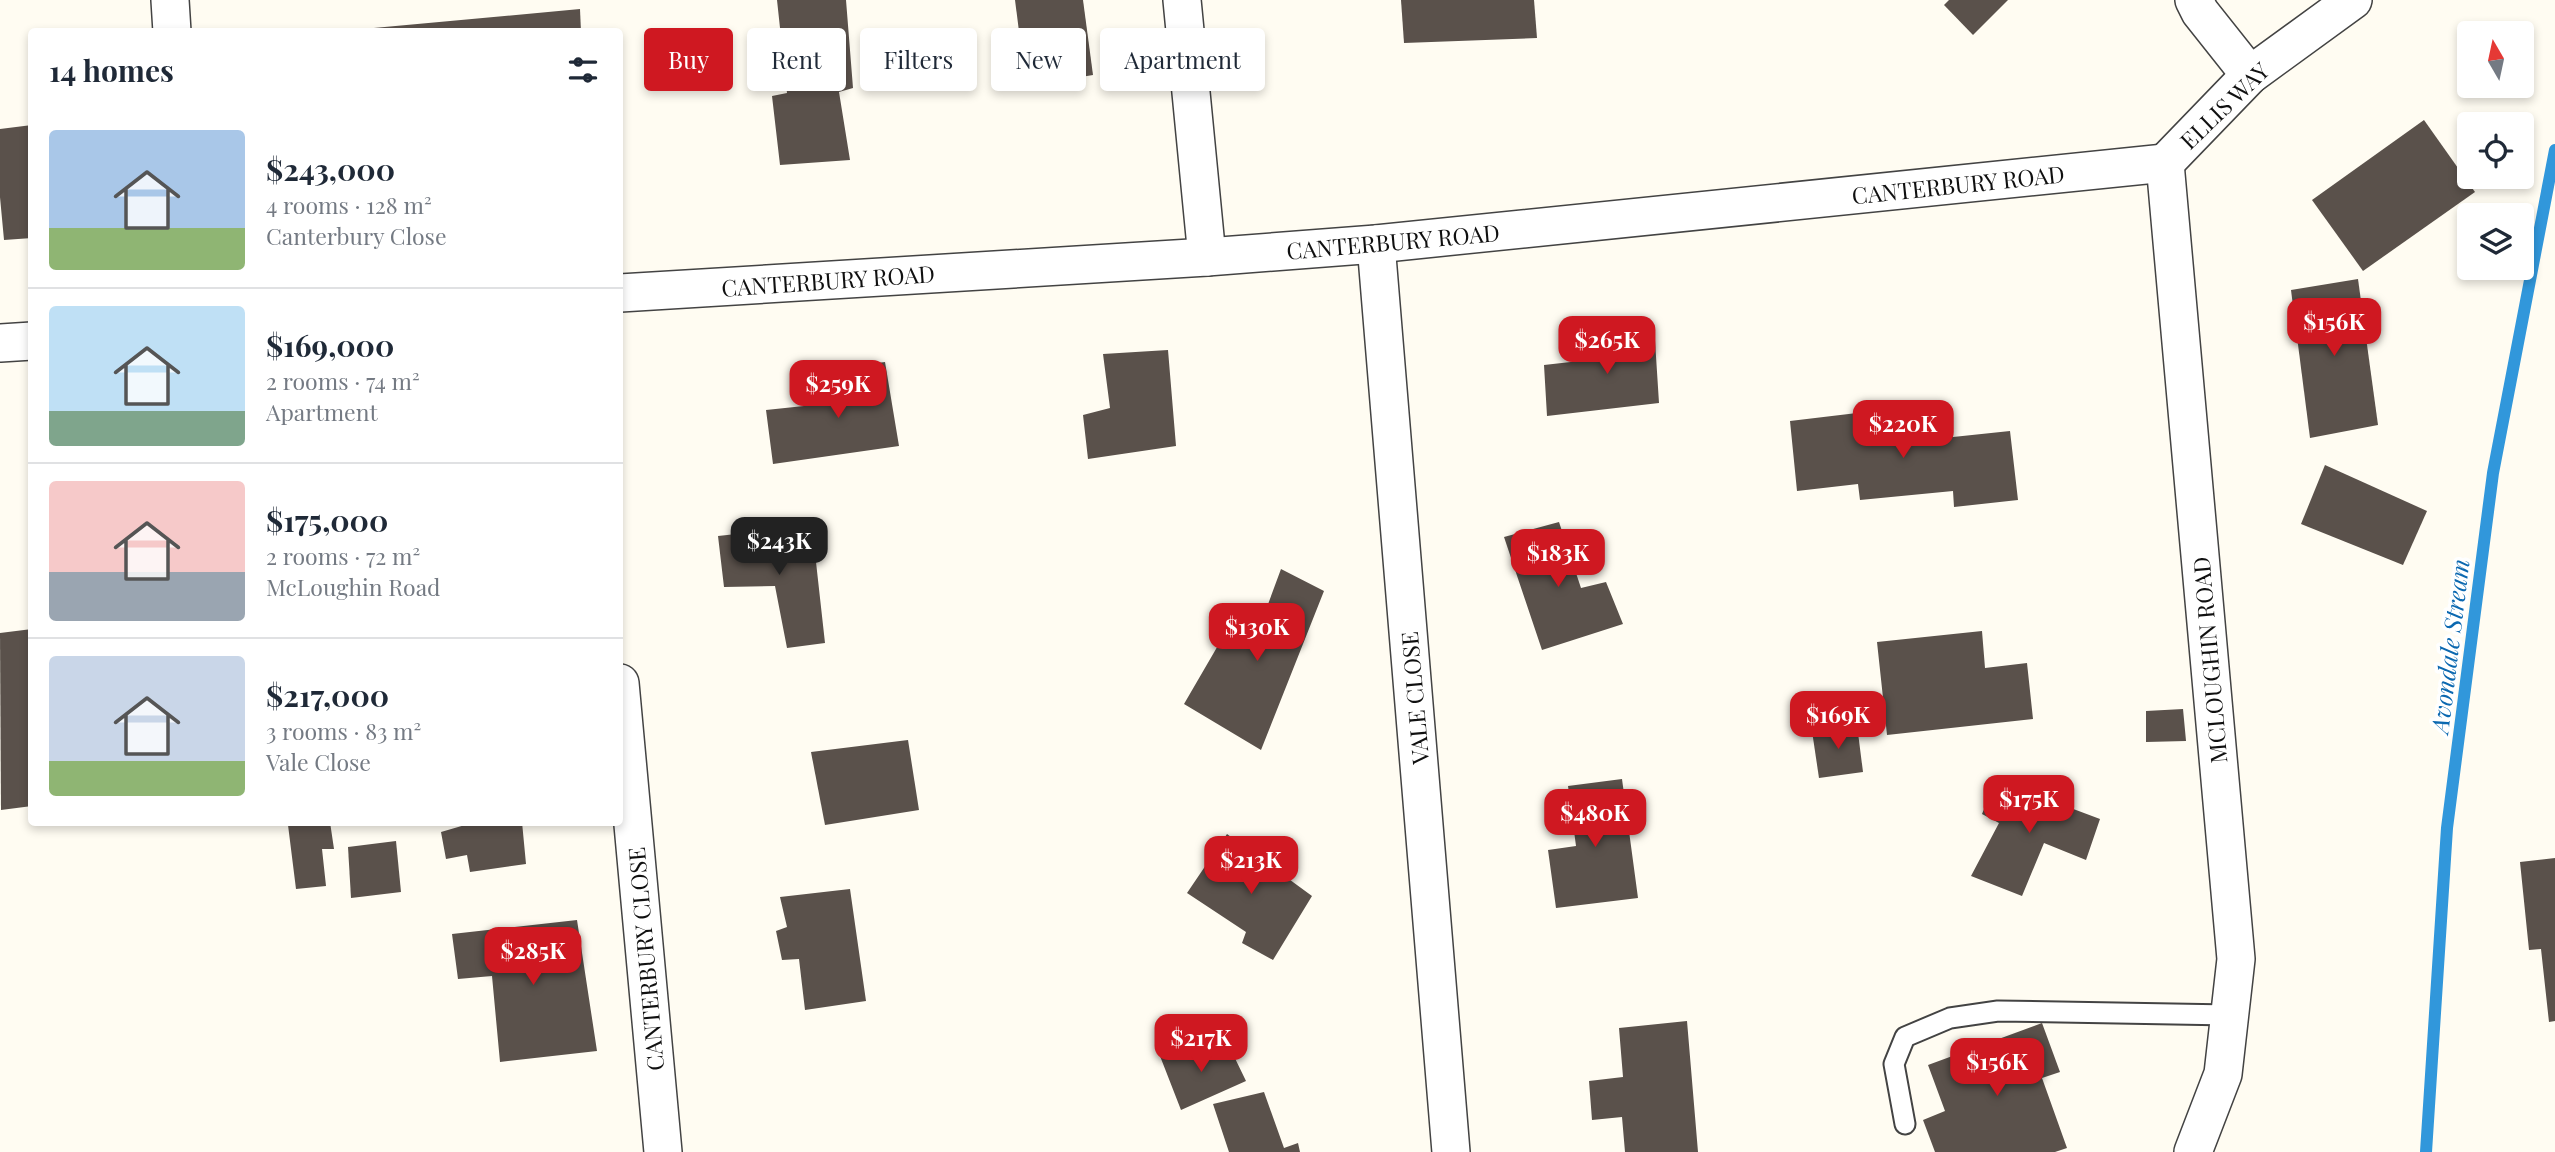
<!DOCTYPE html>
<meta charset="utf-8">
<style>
body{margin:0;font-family:"Playfair Display",serif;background:#f6f6f7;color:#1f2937;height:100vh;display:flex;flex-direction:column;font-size:26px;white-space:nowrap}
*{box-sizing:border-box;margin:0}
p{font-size:23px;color:#747a83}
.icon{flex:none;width:38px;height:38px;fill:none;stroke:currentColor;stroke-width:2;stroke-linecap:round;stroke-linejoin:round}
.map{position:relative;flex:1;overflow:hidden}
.panel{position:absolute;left:28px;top:28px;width:595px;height:798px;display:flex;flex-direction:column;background:#fff;border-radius:7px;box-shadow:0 4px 10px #0003}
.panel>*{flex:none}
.top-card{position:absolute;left:644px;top:28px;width:665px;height:63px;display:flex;gap:14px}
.needle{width:46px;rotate:351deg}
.tools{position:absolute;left:2457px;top:21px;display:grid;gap:14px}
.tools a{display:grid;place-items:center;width:77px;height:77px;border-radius:7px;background:#fff;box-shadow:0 4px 10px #0003;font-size:35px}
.price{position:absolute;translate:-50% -60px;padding:0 16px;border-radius:14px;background:#cf1821;color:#fff;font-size:23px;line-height:46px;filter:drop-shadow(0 2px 4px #0008)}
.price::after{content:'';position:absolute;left:50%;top:42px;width:21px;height:16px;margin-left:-10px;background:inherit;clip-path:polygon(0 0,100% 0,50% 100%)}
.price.on{background:#222;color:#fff}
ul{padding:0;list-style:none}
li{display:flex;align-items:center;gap:21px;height:175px;padding:0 21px}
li+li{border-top:2px solid #e0e1e3}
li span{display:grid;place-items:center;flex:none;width:196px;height:140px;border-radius:7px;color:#555}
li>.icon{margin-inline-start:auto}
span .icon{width:84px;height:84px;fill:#fffc;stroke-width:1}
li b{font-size:30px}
h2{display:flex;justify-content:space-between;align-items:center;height:84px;padding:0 21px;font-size:30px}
.pill{padding:0 24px;border-radius:7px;background:#fff;box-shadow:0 4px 10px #0003;font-size:24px;line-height:63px}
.pill.on{background:#cf1821;color:#fff}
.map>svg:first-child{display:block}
</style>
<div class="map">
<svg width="2555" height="1152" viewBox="0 0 2555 1152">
<rect width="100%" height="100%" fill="#fffcf2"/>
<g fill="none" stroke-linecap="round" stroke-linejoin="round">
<path stroke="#3197db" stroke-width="12" d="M2426,1152l21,-324 46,-355 62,-323"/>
</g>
<g fill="#5a514b">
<path d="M777,0h69l7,88 -14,4 11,68 -70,5 -8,-69 15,-3z"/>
<path d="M1015,0h68l10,75 -67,11z"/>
<path d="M1401,0h133l3,38 -133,5z"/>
<path d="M1949,0h59l-35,35 -29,-30z"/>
<path d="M580,9l1,23h-229v-2z"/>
<path d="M2424,120l51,72 -112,79 -51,-71z"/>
<path d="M32,125v113l-28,2 -4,-43v-68z"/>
<path d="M2358,279l20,146 -68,13 -19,-148z"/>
<path d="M1654,325l5,78 -112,13 -3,-51 71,-8 -6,-29z"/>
<path d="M1168,350l8,96 -88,13 -5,-44 27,-7 -7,-54z"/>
<path d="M885,362l14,84 -126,18 -7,-54 76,-8 -4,-34z"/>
<path d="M1857,413l3,18 91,-10 2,16 57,-6 8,69 -64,7 -1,-16 -93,9 -2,-16 -61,7 -7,-70z"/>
<path d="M2325,465l102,46 -24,54 -102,-41z"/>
<path d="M1559,522l22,66 25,-6 17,42 -81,26 -38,-113z"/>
<path d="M812,526l13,117 -38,5 -12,-62 -51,1 -6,-51z"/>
<path d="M1281,569l43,22 -63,159 -77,-46 50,-86 26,8z"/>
<path d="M32,629v177l-31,4 -1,-177z"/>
<path d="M1982,631l3,37 42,-5 6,56 -146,16 -10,-93z"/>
<path d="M2183,709l3,32 -40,1v-31z"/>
<path d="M1857,725l6,47 -44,6 -7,-47z"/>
<path d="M908,740l11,70 -94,15 -14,-73z"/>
<path d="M1622,779l16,119 -82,10 -8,-58 28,-4 -8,-60z"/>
<path d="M1996,780l104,39 -14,41 -42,-17 -22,53 -51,-20 28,-53 -17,-9z"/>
<path d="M308,822h22l4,27h-12l4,37 -30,3 -8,-64z"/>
<path d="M464,822h58l4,42 -56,8 -3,-17 -21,4 -5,-27 24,-7z"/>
<path d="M1227,834l85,62 -39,64 -31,-17 4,-11 -59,-39z"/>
<path d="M396,841l5,51 -50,6 -3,-51z"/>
<path d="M2555,858v163l-6,1 -8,-73 -12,1 -9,-88z"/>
<path d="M850,889l16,112 -61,9 -6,-51 -17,1 -6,-29 11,-4 -7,-30z"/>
<path d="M577,920l20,131 -97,11 -8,-86 -34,3 -6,-45z"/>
<path d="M1687,1021l11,131h-73l-3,-35 -30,3 -3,-39 34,-4 -4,-49z"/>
<path d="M2042,1023l18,49 -18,6 25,70 -12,4h-120l-12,-32 22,-9 -17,-46z"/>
<path d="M1196,1044l6,14 28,-10 16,33 -65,29 -21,-54z"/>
<path d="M1264,1092l20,56 14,-5 2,9h-71l-16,-48z"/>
</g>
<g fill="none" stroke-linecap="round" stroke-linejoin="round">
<defs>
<path id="service" d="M1905,1124l-11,-60 11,-27 45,-19 48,-7 232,4"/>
<g id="minor">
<path d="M170,0l2,32"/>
<path d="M1182,0l25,257"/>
<path d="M2194,0l6,12 50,63"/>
<path d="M2165,163l71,796 -13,115 -30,78"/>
<path d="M2165,163l85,-88 103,-75"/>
<path d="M1376,244l75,908"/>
<path d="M620,293l587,-36 169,-13 789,-81"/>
<path d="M0,343l32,-2"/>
<path d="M620,683l43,469"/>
</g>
</defs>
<use href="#service" stroke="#434343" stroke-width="23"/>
<use href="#minor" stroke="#434343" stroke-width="40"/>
<use href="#service" stroke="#fff" stroke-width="19"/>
<use href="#minor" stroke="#fff" stroke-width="37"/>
</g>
<g text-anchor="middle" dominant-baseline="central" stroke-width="7" stroke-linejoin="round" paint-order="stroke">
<g font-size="23" fill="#101010" stroke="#fff">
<text transform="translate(2224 105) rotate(-44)">ELLIS WAY</text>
<text transform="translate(1958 184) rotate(-6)">CANTERBURY ROAD</text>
<text transform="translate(1393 241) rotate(-5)">CANTERBURY ROAD</text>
<text transform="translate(828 280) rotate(-4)">CANTERBURY ROAD</text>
<text transform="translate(2209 660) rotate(-95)">MCLOUGHIN ROAD</text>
<text transform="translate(1414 698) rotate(-95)">VALE CLOSE</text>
<text transform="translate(645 959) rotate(-95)">CANTERBURY CLOSE</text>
</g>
<g font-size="24" font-style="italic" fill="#0b68b0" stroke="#fff">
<text transform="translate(2449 646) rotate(-83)">Avondale Stream</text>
</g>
</g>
</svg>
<div class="tools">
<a><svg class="needle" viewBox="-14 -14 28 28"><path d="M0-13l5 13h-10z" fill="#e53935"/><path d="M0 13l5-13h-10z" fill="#747a83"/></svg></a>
<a><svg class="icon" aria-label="locate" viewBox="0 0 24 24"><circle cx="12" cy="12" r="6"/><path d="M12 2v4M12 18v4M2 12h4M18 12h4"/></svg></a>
<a><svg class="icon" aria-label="layers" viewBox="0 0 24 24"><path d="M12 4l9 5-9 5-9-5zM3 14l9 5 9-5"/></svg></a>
</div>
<b class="price" style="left:2334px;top:358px">$156K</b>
<b class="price" style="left:1607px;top:376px">$265K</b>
<b class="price" style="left:838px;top:420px">$259K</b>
<b class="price" style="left:1903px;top:460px">$220K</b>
<b class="price on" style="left:779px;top:577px">$243K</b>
<b class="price" style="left:1558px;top:589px">$183K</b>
<b class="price" style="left:1257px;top:663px">$130K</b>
<b class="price" style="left:1838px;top:751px">$169K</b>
<b class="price" style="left:2029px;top:835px">$175K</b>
<b class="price" style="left:1595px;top:849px">$480K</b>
<b class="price" style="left:1251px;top:896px">$213K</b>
<b class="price" style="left:533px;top:987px">$285K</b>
<b class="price" style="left:1201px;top:1074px">$217K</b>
<b class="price" style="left:1997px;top:1098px">$156K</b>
<div class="top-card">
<a class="pill on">Buy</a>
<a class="pill">Rent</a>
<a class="pill">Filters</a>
<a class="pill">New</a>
<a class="pill">Apartment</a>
</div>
<section class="panel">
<h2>14 homes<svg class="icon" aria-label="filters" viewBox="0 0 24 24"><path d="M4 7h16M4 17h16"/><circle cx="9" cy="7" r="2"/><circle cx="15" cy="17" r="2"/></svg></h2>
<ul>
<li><span style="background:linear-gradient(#a9c7e8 70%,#8fb573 0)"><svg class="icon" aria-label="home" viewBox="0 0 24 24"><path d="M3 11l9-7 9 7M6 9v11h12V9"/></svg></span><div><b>$243,000</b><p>4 rooms · 128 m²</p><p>Canterbury Close</p></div></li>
<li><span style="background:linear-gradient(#bfe0f5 75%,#7fa58c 0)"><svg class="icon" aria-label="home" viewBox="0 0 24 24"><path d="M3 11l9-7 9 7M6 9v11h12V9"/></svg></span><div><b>$169,000</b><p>2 rooms · 74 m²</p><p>Apartment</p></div></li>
<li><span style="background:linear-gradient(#f6c9c9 65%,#9aa5b1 0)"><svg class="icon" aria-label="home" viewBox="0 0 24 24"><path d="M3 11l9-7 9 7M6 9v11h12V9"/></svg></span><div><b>$175,000</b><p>2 rooms · 72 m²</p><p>McLoughin Road</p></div></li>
<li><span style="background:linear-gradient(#c9d6e8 75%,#8fb573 0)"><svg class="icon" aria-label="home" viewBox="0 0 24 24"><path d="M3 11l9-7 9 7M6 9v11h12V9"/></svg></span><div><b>$217,000</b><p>3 rooms · 83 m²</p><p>Vale Close</p></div></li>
</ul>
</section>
</div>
